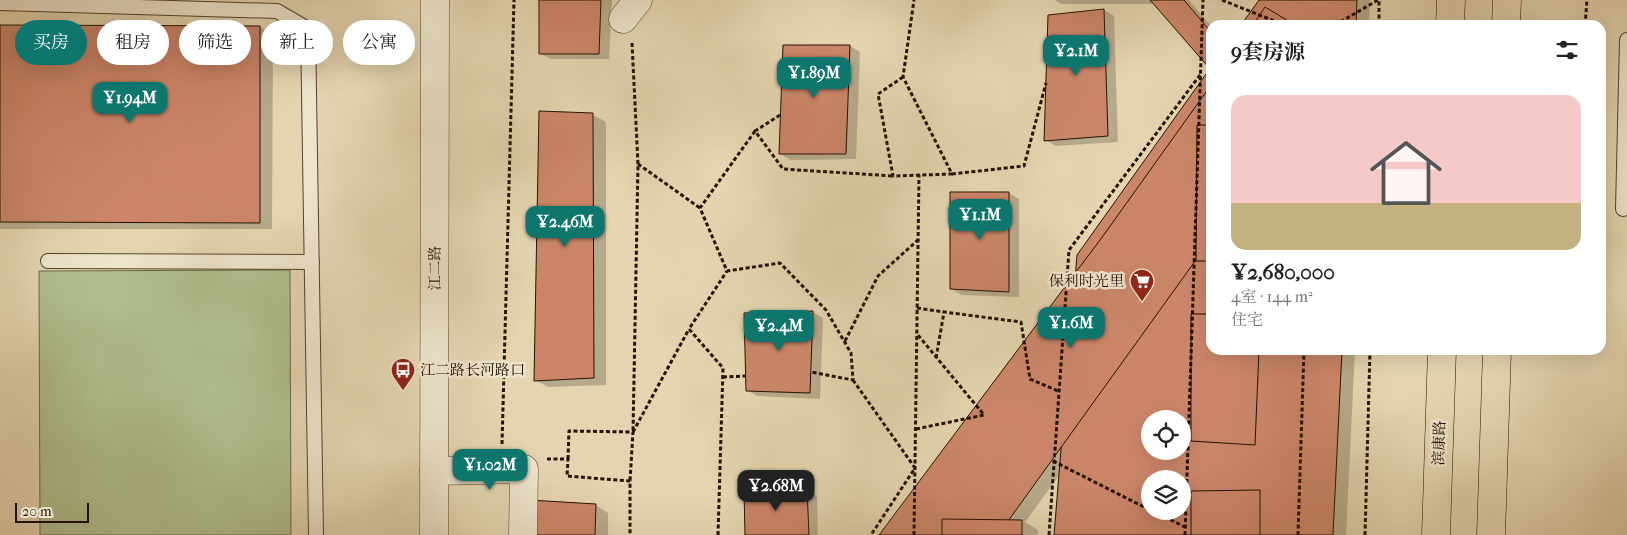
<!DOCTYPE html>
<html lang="zh">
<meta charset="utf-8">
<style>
body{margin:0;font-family:"IM FELL French Canon","Noto Serif SC",serif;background:#f2f2f2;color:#222;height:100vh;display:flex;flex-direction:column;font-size:19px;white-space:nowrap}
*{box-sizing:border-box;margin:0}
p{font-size:16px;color:#767676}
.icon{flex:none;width:28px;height:28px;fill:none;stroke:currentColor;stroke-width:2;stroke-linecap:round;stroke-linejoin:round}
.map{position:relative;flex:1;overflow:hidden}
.drawer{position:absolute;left:1206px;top:20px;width:400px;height:335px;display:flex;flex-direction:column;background:#fff;border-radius:15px;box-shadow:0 5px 20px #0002}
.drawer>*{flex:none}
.hud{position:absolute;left:15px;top:20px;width:475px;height:45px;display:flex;gap:10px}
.buttons{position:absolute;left:1141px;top:410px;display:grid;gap:10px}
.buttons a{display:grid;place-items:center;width:50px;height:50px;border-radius:50%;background:#fff;box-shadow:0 5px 20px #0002;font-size:25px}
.scale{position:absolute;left:15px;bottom:12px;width:74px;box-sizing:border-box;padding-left:5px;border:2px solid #241101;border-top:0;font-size:14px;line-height:18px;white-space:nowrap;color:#241101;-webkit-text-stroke:4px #ede4cc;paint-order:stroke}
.price{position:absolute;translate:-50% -42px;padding:0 11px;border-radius:10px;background:#0f766e;color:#fff;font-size:16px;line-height:32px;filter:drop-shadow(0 1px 2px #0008)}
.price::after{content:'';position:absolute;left:50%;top:30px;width:15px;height:11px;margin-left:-8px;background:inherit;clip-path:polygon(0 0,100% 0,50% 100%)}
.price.active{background:#222;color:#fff}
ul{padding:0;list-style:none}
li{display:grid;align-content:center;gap:10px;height:265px;padding:0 25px}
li+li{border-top:1px solid #e0e0e0}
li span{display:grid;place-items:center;height:155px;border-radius:15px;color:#555}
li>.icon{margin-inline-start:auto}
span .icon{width:90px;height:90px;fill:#fffc;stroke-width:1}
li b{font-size:21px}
h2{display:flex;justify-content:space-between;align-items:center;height:60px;padding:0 25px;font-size:21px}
.pill{padding:0 18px;border-radius:22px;background:#fff;box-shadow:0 5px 20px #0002;font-size:18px;line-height:45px}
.pill.active{background:#0f766e;color:#fff}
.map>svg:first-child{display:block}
</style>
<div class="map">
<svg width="1627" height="535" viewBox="0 0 1627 535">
<rect width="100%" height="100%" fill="#e4d5b0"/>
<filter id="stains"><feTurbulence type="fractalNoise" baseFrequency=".004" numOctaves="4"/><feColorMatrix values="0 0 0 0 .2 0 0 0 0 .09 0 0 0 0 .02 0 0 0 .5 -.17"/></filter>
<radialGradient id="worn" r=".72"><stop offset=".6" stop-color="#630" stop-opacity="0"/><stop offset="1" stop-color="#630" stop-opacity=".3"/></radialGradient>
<path fill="#b0be8e" stroke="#6a6848" d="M290,270l1,265h-251l-1,-264z"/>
<g fill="#0003" fill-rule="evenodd">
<path d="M540,0h72l-3,59h-58l-11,-6z"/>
<path d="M1055,0h134l22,26v42l-56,-64h-94z"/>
<path d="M1261,0h109l-1,25h-126z"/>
<path d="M1104,10l10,6 4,126 -62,4 -11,-6 5,-124z"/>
<path d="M0,27h260l13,7 -1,195h-272z"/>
<path d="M850,46l10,6 -4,107 -65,1 -11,-6z"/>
<path d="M1211,69v281h144l-9,185h-290l5,-62 -36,49 13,8v5h-157l196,-262 1,-18zM1150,419h32v32h-32zM1150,479h32v32h-32z"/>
<path d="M593,115l13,7v263l-58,2 -13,-7z"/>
<path d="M1009,193l10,6v98l-57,-2 -11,-6z"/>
<path d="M813,312l10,6 -3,81 -63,-3 -10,-6z"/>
<path d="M806,490l11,6 1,39h-72z"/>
<path d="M595,505l13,8v22h-77z"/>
</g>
<g fill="#cb8669" stroke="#241101" fill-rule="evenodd">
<path d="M539,0h62l-2,54h-60z"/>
<path d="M1150,0h34l27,32v38z"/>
<path d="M1259,0h98l-1,25h-115z"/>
<path d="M1265,7l30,18h-42z"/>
<path d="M1104,9l4,127 -64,5 4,-126z"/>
<path d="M0,25l260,1v197l-260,-1z"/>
<path d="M783,45h67l-4,109h-67z"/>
<path d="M1211,67v283h131l-9,185h-279l23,-280zM1150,419h32v32h-32zM1150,479h32v32h-32z"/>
<path d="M1211,85v154l-213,296h-119l224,-299z"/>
<path d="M539,111l54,2 1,265 -60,3z"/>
<path d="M1197,125h14v136h-15z"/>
<path d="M950,192h59v100l-59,-3z"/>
<path d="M813,311l-3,82 -64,-2 -2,-78z"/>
<path d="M1191,314h20v36h48l-4,95 -64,-4z"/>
<path d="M807,489l2,46h-64l-1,-45z"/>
<path d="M1260,490v45h-69v-44z"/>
<path d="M529,500l67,4 -1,31h-66z"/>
<path d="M942,519l80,1v15h-80z"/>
</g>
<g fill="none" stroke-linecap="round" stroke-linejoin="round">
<defs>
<g id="service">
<path d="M0,3l277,8 31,18 8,506"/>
<path d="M1623,209l4,-169"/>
<path d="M48,261l264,1"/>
</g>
<g id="minor">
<path d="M623,19l15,-19"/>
<path d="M434,471l90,-2 -1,66"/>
</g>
<path id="tertiary" d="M434,535l1,-535"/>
<g id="primary">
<path d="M1450,25l1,-25"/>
<path d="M1506,25l1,-25"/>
<path d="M1436,535l6,-185"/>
<path d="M1491,535l6,-185"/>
</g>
</defs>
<use href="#service" stroke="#54422d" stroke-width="16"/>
<use href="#minor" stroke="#54422d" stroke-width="29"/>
<use href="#tertiary" stroke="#54422d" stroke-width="29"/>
<use href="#primary" stroke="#241101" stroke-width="29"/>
<g stroke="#241101" stroke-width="3" stroke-dasharray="4 2.5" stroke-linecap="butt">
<path d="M1222,0l62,25"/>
<path d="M1335,25l43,-25"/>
<path d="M1379,25v-25"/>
<path d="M1585,25l2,-25"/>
<path d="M632,43l6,121 -5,268"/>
<path d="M903,77l-25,17 15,82 59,-2 -49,-97 11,-77"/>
<path d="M780,115l-25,16 28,38 110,7"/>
<path d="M755,131l-55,77 27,63 53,-8 46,47 25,43 2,27 -42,-8"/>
<path d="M638,164l62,44"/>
<path d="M952,174l72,-8 22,-83"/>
<path d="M917,308l27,4"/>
<path d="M845,341l33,-65 41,-37"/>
<path d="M936,358l8,-46 77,10 9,57 28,12"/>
<path d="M723,377l22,-1"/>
<path d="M853,380l62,88 -44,67"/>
<path d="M916,429l68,-14 -66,-80"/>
<path d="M633,432l56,-103"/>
<path d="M502,444l12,-444"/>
<path d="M547,459h21l-1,17 63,5v54"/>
<path d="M568,459l1,-28 64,1 -3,49"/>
<path d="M1053,461l97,49"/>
<path d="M1153,511l32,16"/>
<path d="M718,535l5,-167 -34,-39 38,-58"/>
<path d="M914,535l5,-360"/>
<path d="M1049,535l20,-285 131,-175"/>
<path d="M1185,535l18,-535"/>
<path d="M1298,535l6,-185"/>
<path d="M1365,535l5,-185"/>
</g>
<use href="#service" stroke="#ede4cc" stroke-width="14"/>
<use href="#minor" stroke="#ede4cc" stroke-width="28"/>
<use href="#tertiary" stroke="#ede4cc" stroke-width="28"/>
<use href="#primary" stroke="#e4d5b0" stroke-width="28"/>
</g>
<defs>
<symbol id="supermarket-pin" viewBox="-11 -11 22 30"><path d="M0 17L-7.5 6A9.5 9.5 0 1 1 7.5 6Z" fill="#8f2418" stroke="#ede4cc"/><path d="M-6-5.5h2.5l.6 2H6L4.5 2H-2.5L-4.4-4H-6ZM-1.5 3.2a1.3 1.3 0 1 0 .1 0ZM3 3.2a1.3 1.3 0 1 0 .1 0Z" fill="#fff"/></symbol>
<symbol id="bus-pin" viewBox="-11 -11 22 30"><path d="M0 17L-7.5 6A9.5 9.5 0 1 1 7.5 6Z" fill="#8f2418" stroke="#ede4cc"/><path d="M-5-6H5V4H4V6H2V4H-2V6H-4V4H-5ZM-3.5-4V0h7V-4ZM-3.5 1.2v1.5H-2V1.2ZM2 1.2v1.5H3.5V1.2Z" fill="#fff"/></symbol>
</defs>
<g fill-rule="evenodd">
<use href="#supermarket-pin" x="1128" y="267" width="28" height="38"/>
<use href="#bus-pin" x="389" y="356" width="28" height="38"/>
</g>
<g text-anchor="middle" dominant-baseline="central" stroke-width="5" stroke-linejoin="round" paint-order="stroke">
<g font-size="15" fill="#241101" stroke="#ede4cc">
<text transform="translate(435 268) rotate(-90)">江二路</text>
<text transform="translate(1439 443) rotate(-88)">滨康路</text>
</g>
<g font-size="15" fill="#241101" stroke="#ede4cc" text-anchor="end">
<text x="1124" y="281">保利时光里</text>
<text x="420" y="370" text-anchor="start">江二路长河路口</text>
</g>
</g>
<rect width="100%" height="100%" filter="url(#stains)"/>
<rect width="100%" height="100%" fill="url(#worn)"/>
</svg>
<div class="buttons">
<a><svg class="icon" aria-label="locate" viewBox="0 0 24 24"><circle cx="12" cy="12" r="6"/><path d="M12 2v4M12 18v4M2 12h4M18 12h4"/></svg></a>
<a><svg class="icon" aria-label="layers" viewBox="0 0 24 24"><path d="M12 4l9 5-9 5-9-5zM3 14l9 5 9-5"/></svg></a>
</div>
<div class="scale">20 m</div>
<b class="price" style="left:1076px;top:77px">¥2.1M</b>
<b class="price" style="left:814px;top:99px">¥1.89M</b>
<b class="price" style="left:130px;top:124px">¥1.94M</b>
<b class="price" style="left:980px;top:241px">¥1.1M</b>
<b class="price" style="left:565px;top:248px">¥2.46M</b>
<b class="price" style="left:1071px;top:349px">¥1.6M</b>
<b class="price" style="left:779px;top:352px">¥2.4M</b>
<b class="price" style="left:490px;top:491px">¥1.02M</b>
<b class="price active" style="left:776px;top:512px">¥2.68M</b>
<div class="hud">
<a class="pill active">买房</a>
<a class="pill">租房</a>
<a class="pill">筛选</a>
<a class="pill">新上</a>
<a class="pill">公寓</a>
</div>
<section class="drawer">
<h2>9套房源<svg class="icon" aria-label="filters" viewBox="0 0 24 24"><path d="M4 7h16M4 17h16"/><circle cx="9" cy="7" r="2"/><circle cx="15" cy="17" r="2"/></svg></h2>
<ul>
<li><span style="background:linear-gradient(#f6c9c9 70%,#c2b280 0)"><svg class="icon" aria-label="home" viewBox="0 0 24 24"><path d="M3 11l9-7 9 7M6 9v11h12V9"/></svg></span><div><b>¥2,680,000</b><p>4室 · 144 m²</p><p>住宅</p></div></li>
</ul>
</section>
</div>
